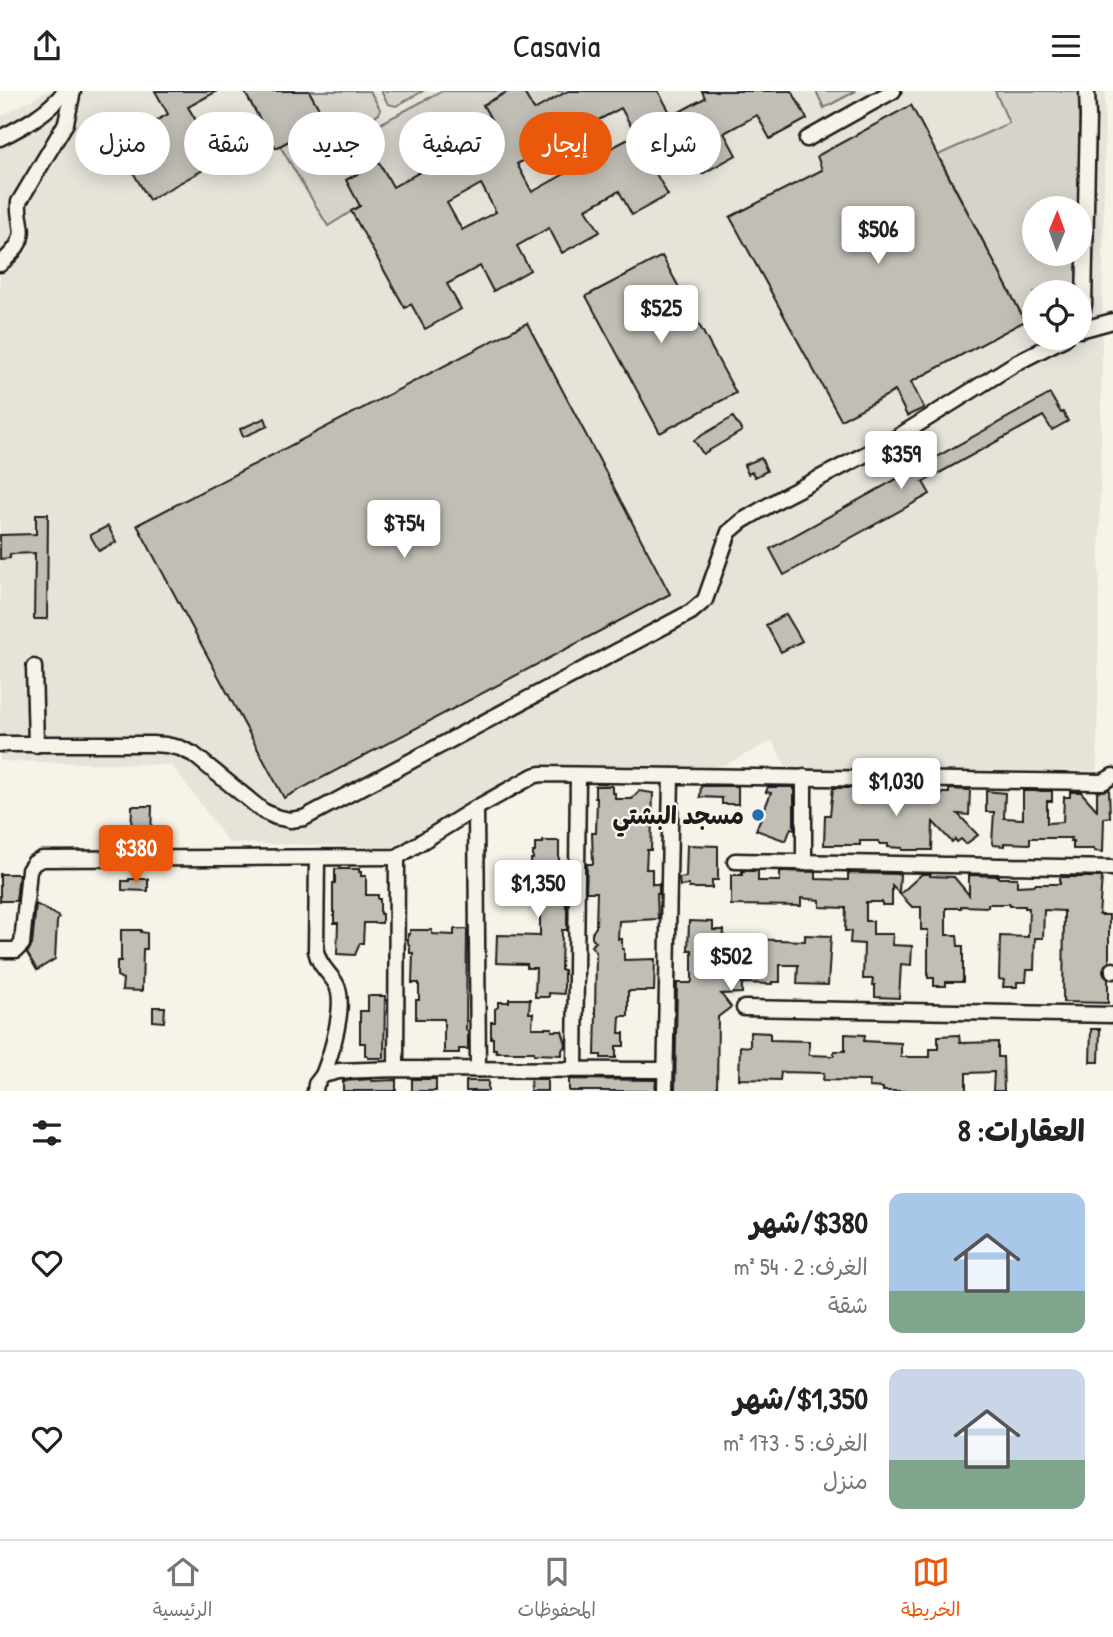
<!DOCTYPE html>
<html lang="ar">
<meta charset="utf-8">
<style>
body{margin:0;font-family:"Patrick Hand","Playpen Sans Arabic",sans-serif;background:#f6f6f6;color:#222;direction:rtl;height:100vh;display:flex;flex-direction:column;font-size:26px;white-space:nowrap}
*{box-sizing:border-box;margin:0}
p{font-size:23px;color:#767676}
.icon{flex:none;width:38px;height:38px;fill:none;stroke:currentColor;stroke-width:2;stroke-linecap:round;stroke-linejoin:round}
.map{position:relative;height:1000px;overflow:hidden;direction:ltr}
.panel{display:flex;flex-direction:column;background:#fff;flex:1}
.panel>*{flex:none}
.hud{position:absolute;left:21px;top:21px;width:700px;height:63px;direction:rtl;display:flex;gap:14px}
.needle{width:46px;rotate:1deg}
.tools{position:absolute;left:1022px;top:105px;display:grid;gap:14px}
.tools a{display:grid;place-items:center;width:70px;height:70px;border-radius:50%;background:#fff;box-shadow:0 4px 18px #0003;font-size:35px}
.price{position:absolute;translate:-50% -60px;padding:0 16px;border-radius:7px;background:#fff;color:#222;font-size:23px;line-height:46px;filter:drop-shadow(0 2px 4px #0008)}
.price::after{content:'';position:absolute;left:50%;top:42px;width:21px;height:16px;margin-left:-10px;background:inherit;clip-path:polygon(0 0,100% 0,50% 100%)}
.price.active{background:#ea580c;color:#fff}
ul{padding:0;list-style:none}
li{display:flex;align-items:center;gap:21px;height:175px;padding:0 28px}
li+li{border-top:2px solid #e0e0e0}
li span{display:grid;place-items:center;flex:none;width:196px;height:140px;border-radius:14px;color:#555}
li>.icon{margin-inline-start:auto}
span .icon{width:84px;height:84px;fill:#fffc;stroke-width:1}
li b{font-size:30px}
h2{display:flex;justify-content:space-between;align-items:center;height:84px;padding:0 28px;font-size:30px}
.chip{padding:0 24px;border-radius:32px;background:#fff;box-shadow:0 4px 18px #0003;font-size:24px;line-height:63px}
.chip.active{background:#ea580c;color:#fff}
header{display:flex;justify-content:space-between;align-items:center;height:91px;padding:0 28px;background:#fff;font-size:32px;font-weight:600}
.menu{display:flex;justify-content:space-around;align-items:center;height:98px;border-top:2px solid #e0e0e0;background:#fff;font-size:19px;color:#767676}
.menu a{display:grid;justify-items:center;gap:4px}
.menu .active{color:#ea580c}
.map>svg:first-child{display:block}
</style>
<header><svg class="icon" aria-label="menu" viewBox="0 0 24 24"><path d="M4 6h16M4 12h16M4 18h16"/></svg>Casavia<svg class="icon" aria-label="share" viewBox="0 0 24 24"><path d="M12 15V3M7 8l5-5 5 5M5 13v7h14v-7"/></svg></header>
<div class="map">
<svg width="1113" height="1000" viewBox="0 0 1113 1000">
<rect width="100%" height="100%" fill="#f7f3e8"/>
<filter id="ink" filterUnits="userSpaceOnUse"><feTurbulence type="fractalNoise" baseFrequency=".0143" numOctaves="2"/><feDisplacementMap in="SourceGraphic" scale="14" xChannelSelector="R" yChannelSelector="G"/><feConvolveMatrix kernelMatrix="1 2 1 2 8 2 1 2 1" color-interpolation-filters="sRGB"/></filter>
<g filter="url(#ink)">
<path fill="#e6e3d9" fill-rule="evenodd" d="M47,0h1058l-8,680 -309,-1 -16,-29 -55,28 -185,-5 -136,83 -167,-4 -57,-78 -172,-4v-644zM1034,117h46v46h-46zM1034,201h46v46h-46z"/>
<g fill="#d7d3cb" stroke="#7a7874" stroke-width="2">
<path d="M309,0h61l10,18 -1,5 -83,48 3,5 143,-76h67l-26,14 14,25 -33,18 -15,-26 -22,46 -34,19 -14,-25 -32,18 13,26 -32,20 -48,-80 45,-25z"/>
<path d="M381,0h42l-27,15 -8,-2z"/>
<path d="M523,0h40l1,2 -30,17z"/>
<path d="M816,0h40l-32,17z"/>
<path d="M995,0h84l1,117h-46v46h45v38h-45v44l-9,-15 -87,-166 71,-32z"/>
</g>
<g fill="#c0beb5" stroke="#1c1c1c" stroke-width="2" fill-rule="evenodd">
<path d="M155,0h62l-29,16 12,20 16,-10 10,18 -17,9 10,17 -70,39 -33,-57 52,-29z"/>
<path d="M244,0h65l17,30 -50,27z"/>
<path d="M509,0h14l11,19 34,-19h90l14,25 33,-18 -3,-7h90l15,28 -37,20 -13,-24 -33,18 12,22 -34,19 -13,-21 -34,19 13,23 -36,20 -13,-24 -33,18 14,23 -38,21 -13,-25 -32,18 13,24 -37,21 -13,-25 -33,18 14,25 -36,20 -14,-25 -6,4 -54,-97 9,-5 -14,-26 33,-18 14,25 34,-19 -14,-26 36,-20 15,26 33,-18 -14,-25zM621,17l15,27 -34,18 -15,-27zM551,55l15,27 -34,19 -15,-28zM481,93l15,28 -34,18 -15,-27z"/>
<path d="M911,14l114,216 -114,61 13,26 -17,8 -12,-25 -54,29 -111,-203 92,-47 -5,-14z"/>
<path d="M662,165l74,137 -76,40 -74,-137z"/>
<path d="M527,232l143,271 -386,204 -147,-273z"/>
<path d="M1050,303l11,19 2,-1 5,9 -16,9 -9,-14 -120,66 7,12 -146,81 -14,-26z"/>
<path d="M733,326l9,14 -39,23 -9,-14z"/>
<path d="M265,327l3,8 -25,11 -3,-8z"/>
<path d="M761,367l6,13 -12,6 -3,-5 -4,2 -4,-9z"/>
<path d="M36,423h12l-1,105h-13l1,-66 -25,1v4l-10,1v-24l36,-1z"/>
<path d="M108,435l8,16 -17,9 -9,-16z"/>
<path d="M786,523l16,27 -21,11 -15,-27z"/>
<path d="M595,695h17v7h3v6h17l7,-8 14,2 -2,57h-4l-1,19h6v15h7v10h-2l1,25 -39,2 -1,18h4v10h2v11l31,-1 -1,32h-26v25h-8l-1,17h5v13h-8v12h-15v-3h-6l1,-42h-1l1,-61 -5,-6 5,-4 -4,-4v-5l4,-6 1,-35h-11l1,-28h6l-1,-31h4l1,-35h-2z"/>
<path d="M701,695h37v18h-16v-6l-22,-1z"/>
<path d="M768,696h26v43l-3,-2 -5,13 -30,-11 15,-37 -5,-1z"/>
<path d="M833,697h50v3h12v3l47,1v-2h7v-4l21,1 -1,25 -11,-1 20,21 -12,9 -5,-5 -4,3 -2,-3 -3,3 -19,-20 -1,28h-30v-2l-14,-1v-3h-9v-3h-19v4h-36l1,-30h5z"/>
<path d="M1109,698l1,28 -6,1 -1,34 -9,-1v-2h-21v-8h-3l1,-3h-41v6l-26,-1v3l-11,-1 -1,-2 2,-31h-8v-21l19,2 -1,25 19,1v-28h29v10h-5v22l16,-1 1,-25h6v-5h11l16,18v-18z"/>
<path d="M132,715h20l-1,32 -20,-1z"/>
<path d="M543,750h16v31h3v11l-9,15h13v9h1v23h-5l-1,40h3v24l-15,-1v4h-14l1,-29h-9v-4l-31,-1 1,-28 43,1v-31h-17v-8l-25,-1v-21h14v-5l19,1v-12h2v-7h2v-9h8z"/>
<path d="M687,754l31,1v34h-6v8h-23v-3l-9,1 -1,-8 7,-1z"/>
<path d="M335,778h24v3h2v4h5v19h12v4h2v15h2v9h-18l-1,20h-3l-5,12 -18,-1 1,-31h-4v-11h-1v-29h2z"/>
<path d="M742,780h16v10h22v-10l36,1v7l32,1v-7l52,1 -1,19 -7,-7v19h-10v-3h-16v19h7v13h20l-1,11 20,1 -1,19 -10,-1 -2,34 -24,-1v-12h-3l1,-6h-10l1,-35 -14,-1 1,-12h-6l1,-23 -26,-1v-7l-19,-2v8l-70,-1v-30h11z"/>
<path d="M0,783h19l-3,27h-16z"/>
<path d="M922,783h8v2l24,1 15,18v-20l30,1v2h18v8l18,-1v-1h25v-6l2,-1h40l-3,38h10v47l-4,3 -2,5 1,5 4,4v24l-45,-1 1,-91 -20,-1 -1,28h-8l-1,32h-7l-1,12h-9v5h-14l1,-7 -5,-1 1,-43 28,1 1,-29h-4v-2h-15v-2h-22v3l-27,-1v2h-15v27h11l1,11h5v36h-17v4h-12v-8h-6v-48h-7v-23h-9l-12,-13z"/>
<path d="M129,788h19v12l-26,-1v-9h7z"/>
<path d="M36,813l23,13 -2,5 -2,37 -18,11 -10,-17 5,-8z"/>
<path d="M689,830l24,1v8h11l-2,31 24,-1 1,-21 58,2v-6l26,1 -3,49 -31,-1 1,-19h-18v17h-8v2l-30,-1v10l-21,1 10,13 -13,10 -1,74h-42l2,-108h14l1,-2v-31h-4z"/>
<path d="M454,838h12l1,2 -1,98 2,3v17h-9v4h-15v-34h-28v-19h3v-17h-7l1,-30h-3v-6l-2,-4v-9h2v-4h22v4l22,1z"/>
<path d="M121,839h20v2l6,1v16h-4l-1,42 -20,-1 1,-11 -6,-3v-15h4z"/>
<path d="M368,905h17l-1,62h-16v-2l-3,-1v-12h-5v-32h8z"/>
<path d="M509,908h21l-1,14h4l-1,15h20v3h10l4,13 -4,6v5l-28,-1v-2h-38v-3h-3v-11h-2v-16h4v-13l3,-2v-5h11z"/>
<path d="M153,916h12l-1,15 -11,-1z"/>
<path d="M1091,938h9l-1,33h-9z"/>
<path d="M750,941l20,1v7l39,1v14l25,1v-5h11v-17l20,1 -1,6 37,2v14h29v-8h8v-13l21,-1 1,8 38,-1v15h5l1,34h-11l1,-19 -28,1v18h-83v-3l-14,-1 1,-6 -47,-1 1,-7 -43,-1 -1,8 -41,-1 1,-33 10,1z"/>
<path d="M372,988v2l24,-1v11h-53v-10z"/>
<rect x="412" y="988" width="24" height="12"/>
<path d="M531,988h16v12h-17z"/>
<path d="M569,988l87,1 -1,11h-86z"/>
<rect x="466" y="990" width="22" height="10"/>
</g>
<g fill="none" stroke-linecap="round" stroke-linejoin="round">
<defs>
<g id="minor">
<path d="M0,47c24,-12 48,-25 65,-47"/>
<path d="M807,48l86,-48"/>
<path d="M0,173c12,-10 25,-23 21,-39 -1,-9 -3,-14 -2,-23l47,-79 7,-32"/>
<path d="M1080,234l4,-20 4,-189 -1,-25"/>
<path d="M1080,239l33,-9"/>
<path d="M34,576l2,78"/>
<path d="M0,653h152l14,1 14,3 13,6 70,57 13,6 14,3 14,-2 387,-206 14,-12 24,-68 13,-11 41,-24 108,-56 125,-78 49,-25"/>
<path d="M804,686v86"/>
<path d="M476,717l2,261"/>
<path d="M317,767l-1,93c3,15 13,21 20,33 11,19 -5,71 -13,91"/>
<path d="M735,770l378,7"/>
<path d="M0,859h16l6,-6 7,-74 5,-7 8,-4 355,-2 79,-49 57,-32 8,-2 562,8 10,-6"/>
<path d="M1113,879v1"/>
<path d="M744,917l369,7"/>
<path d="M396,978l1,-212"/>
<path d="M575,978l3,-294"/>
<path d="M315,1000l1,-7 7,-9 16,-4 57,-2 269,1"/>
<path d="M665,1000l6,-315"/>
</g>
</defs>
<use href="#minor" stroke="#1c1c1c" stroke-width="19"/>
<use href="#minor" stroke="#f7f3e8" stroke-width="14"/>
</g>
</g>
<circle fill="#1f6fb2" stroke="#f7f3e8" stroke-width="2.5" cx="758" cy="724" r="7"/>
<g text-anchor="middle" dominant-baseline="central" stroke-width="5" stroke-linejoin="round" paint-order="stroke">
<g font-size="24" font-weight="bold" fill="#1c1c1c" stroke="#f7f3e8" text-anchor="end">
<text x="744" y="724">مسجد البشتي</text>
</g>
</g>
</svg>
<div class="tools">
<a><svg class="needle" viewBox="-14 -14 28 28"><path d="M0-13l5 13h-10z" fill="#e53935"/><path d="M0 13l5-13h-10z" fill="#767676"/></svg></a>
<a><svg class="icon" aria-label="locate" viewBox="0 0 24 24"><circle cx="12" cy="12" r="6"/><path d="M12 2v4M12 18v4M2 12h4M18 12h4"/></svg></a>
</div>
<b class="price" style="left:878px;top:175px">$506</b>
<b class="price" style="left:661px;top:254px">$525</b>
<b class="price" style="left:901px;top:400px">$359</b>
<b class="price" style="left:404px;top:469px">$754</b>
<b class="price" style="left:896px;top:727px">$1,030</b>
<b class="price active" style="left:136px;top:794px">$380</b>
<b class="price" style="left:538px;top:829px">$1,350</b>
<b class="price" style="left:731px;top:902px">$502</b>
<div class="hud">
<a class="chip">شراء</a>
<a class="chip active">إيجار</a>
<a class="chip">تصفية</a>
<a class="chip">جديد</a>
<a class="chip">شقة</a>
<a class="chip">منزل</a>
</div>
</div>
<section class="panel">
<h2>العقارات: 8<svg class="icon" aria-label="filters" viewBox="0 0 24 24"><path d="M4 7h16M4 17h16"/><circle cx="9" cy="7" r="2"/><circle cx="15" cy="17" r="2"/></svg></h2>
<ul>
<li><span style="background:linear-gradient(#a9c7e8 70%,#7fa58c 0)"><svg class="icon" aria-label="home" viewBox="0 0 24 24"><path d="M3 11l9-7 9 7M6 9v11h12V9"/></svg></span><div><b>$380/شهر</b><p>الغرف: 2 · 54 m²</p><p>شقة</p></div><svg class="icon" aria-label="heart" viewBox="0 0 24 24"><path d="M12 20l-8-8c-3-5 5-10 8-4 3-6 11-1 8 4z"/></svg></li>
<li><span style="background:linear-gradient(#c9d6e8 65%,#7fa58c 0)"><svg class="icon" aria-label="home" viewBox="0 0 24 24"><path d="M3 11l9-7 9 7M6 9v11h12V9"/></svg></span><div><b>$1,350/شهر</b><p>الغرف: 5 · 173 m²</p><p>منزل</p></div><svg class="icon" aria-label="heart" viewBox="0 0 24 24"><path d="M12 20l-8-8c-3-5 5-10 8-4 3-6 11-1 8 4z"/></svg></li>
</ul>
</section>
<nav class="menu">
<a class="active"><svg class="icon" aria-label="map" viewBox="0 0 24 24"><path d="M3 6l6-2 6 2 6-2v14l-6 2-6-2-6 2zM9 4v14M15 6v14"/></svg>الخريطة</a>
<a><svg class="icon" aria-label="saved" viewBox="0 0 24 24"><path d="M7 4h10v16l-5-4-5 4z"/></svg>المحفوظات</a>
<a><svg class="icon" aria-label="home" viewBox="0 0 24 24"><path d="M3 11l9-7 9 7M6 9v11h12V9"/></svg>الرئيسية</a>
</nav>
